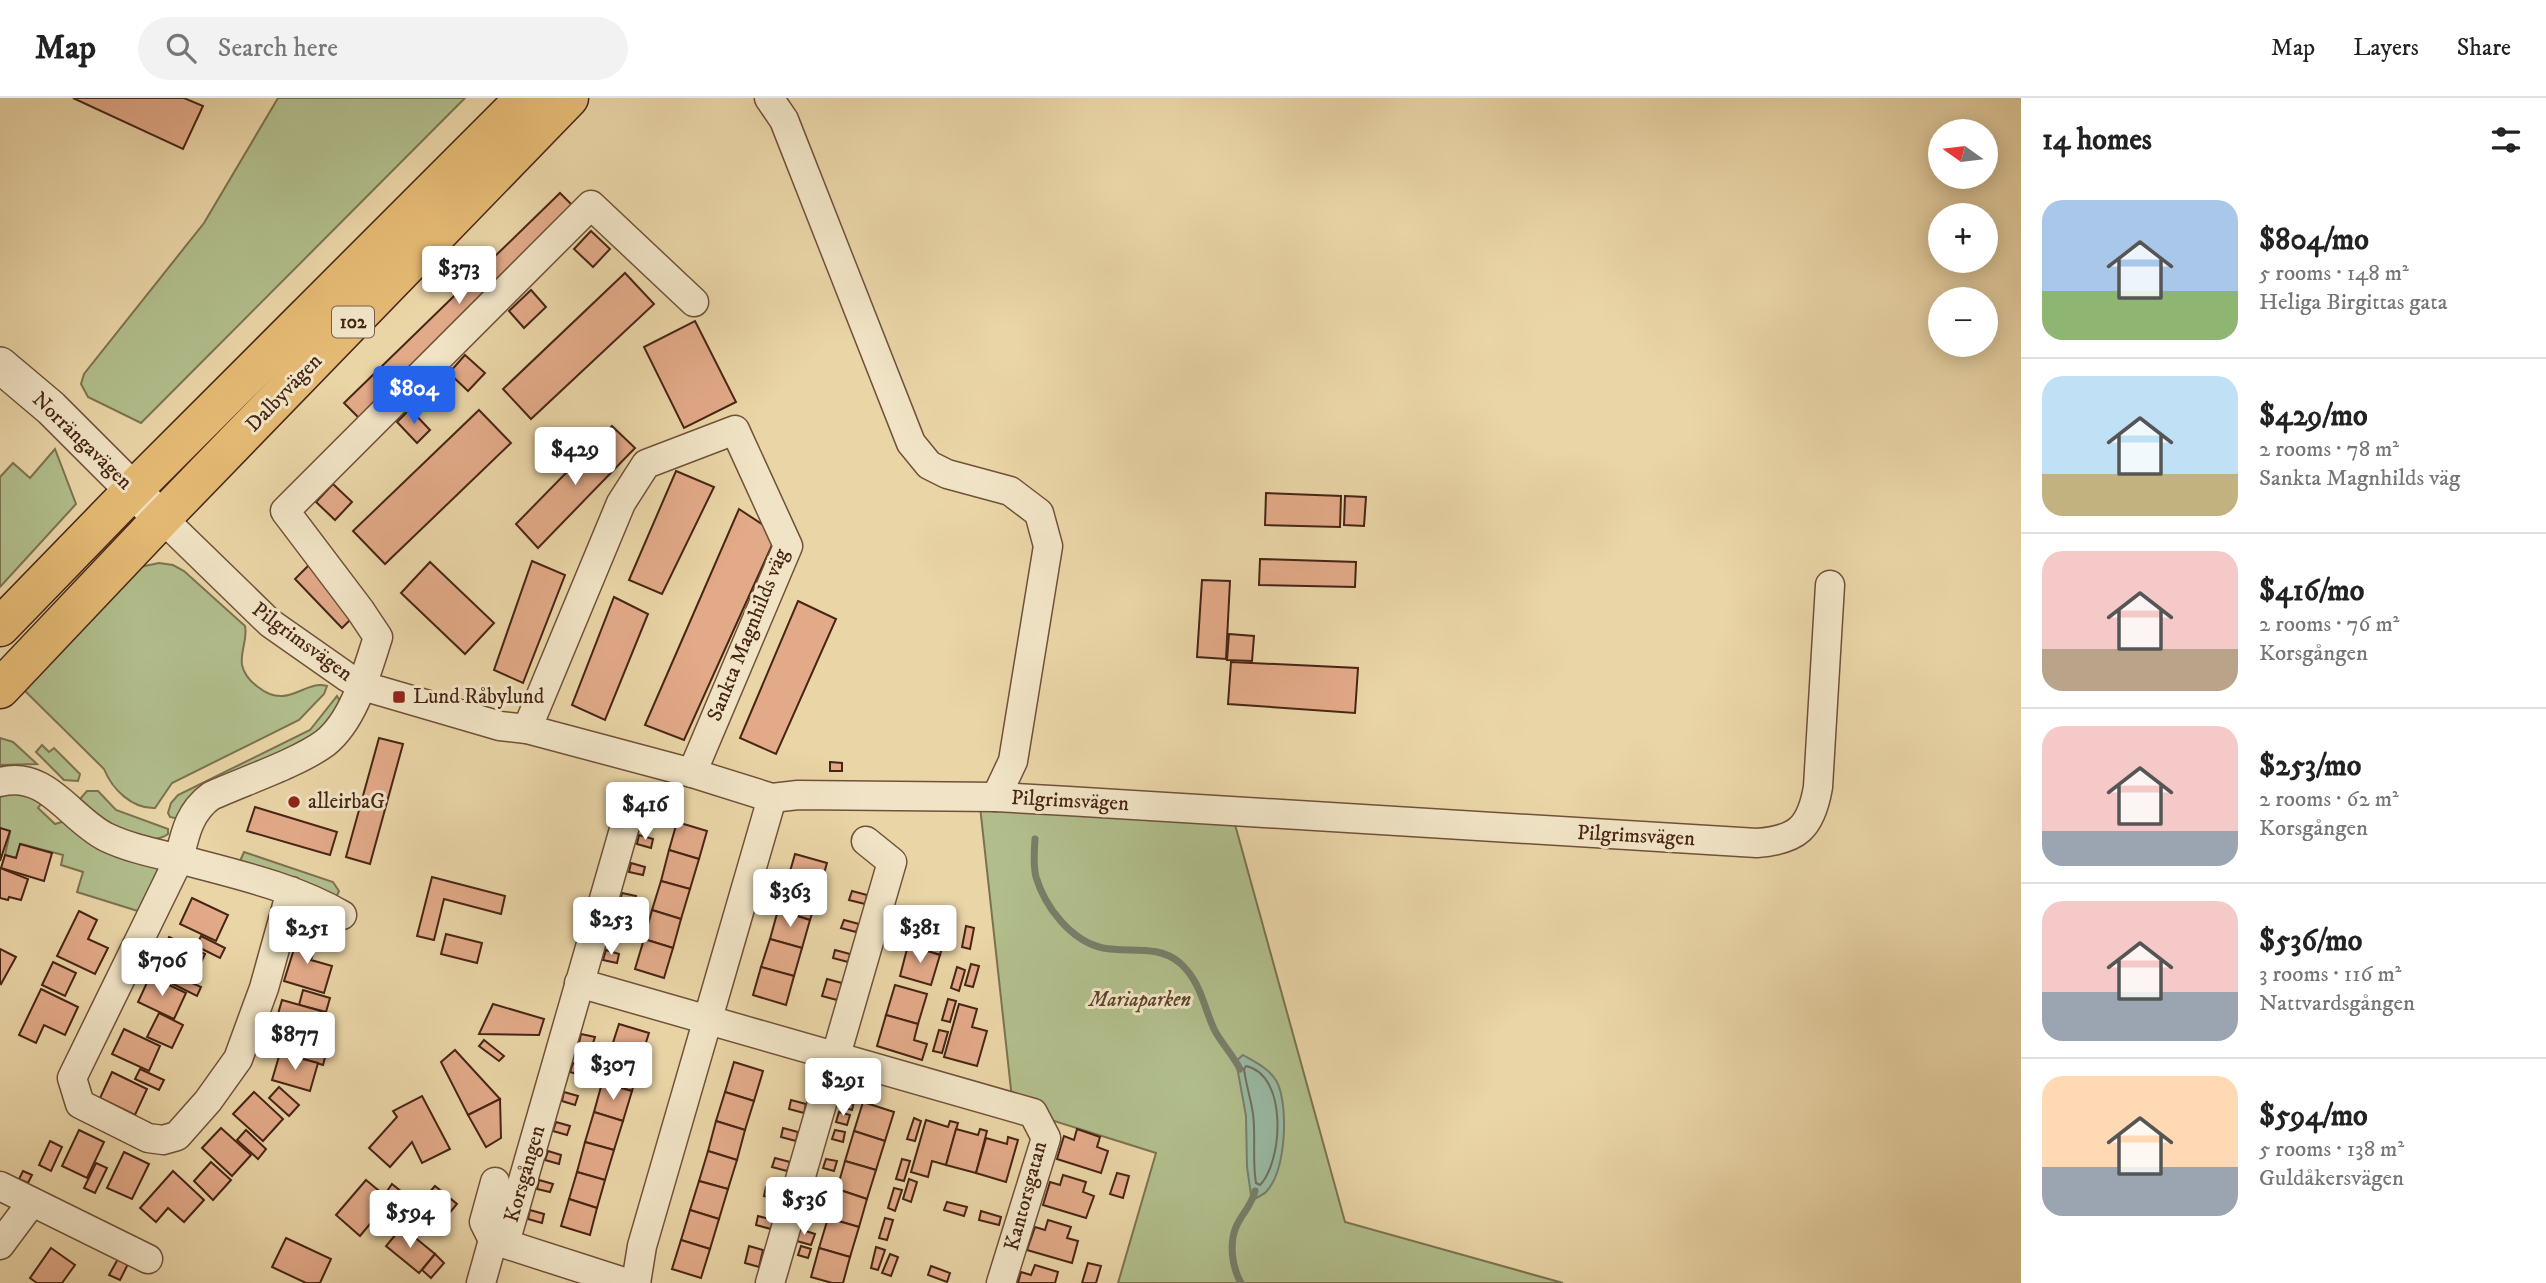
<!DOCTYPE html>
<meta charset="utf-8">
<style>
body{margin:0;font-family:"IM FELL DW Pica",serif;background:#f2f2f2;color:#222;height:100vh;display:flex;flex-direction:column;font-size:26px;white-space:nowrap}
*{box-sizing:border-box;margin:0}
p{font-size:23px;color:#767676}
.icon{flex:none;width:38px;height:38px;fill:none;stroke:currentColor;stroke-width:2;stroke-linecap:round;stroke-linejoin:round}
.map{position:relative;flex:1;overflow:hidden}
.side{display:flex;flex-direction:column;background:#fff;width:525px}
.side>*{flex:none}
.needle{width:46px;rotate:284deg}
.fabs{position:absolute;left:1928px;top:21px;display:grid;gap:14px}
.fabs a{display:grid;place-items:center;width:70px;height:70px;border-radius:50%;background:#fff;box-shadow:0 4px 18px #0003;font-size:35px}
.price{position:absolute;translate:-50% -60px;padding:0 16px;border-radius:7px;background:#fff;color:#222;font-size:23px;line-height:46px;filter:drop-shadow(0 2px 4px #0008)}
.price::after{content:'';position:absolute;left:50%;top:42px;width:21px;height:16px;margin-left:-10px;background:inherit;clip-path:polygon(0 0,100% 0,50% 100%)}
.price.current{background:#2563eb;color:#fff}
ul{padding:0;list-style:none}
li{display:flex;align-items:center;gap:21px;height:175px;padding:0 21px}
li+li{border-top:2px solid #e0e0e0}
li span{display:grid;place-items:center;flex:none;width:196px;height:140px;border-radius:21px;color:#555}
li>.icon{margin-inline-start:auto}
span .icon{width:84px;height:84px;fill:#fffc;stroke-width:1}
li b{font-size:30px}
h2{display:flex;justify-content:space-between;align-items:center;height:84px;padding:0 21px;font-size:30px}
header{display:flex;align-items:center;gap:42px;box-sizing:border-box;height:98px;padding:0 35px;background:#fff;border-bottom:2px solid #e0e0e0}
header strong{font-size:33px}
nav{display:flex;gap:38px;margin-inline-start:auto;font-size:24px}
.search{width:490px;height:63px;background:#f2f2f2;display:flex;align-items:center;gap:18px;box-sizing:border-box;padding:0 24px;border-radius:38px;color:#767676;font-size:26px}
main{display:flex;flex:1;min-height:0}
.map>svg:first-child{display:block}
</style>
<header>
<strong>Map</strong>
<div class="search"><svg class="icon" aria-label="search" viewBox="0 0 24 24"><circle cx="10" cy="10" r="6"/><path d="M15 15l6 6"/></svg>Search here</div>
<nav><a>Map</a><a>Layers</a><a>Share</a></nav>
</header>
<main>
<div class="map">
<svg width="2021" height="1185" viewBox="0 0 2021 1185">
<rect width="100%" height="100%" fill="#ead5a7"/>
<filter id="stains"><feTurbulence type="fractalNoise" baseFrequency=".00286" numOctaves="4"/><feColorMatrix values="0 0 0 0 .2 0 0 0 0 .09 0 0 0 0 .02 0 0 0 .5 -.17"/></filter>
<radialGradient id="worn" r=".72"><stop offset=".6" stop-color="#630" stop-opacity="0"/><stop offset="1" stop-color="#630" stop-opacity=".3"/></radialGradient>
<g fill="#b1be8c" stroke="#7c7250" stroke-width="2">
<path d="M278,0h187l-324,325 -53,-26 -7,-13 3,-10 120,-151z"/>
<path d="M55,351l21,55 -76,83v-110l13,-14 17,15z"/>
<path d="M159,465l14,2 11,6 61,55c3,13 -5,25 -3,39 2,9 9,17 16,22 30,24 47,-8 69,-1l-3,8 -25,26 -127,63 -17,25c-23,1 -43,-19 -51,-39l-80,-79 116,-123z"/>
<path d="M337,598l3,5 -8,22 -153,96 -9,-2 -2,-4 3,-10 7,-8 132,-65z"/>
<path d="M0,640l13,4 24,22 -37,1z"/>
<path d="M42,647l7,7 5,-4 26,26 -2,7 -14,-1 -28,-28z"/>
<path d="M7,692l38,9 -7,9 17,16 13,-4 91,41v13l-18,38 -64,-20 6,-20 -22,-7 2,-10 -42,-11 -5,14 -11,-3 5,-23 -10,-4v-35z"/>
<path d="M87,693h11l18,19 52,19v5c-22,17 -70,-17 -89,-30l1,-5z"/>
<path d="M979,699l255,24 111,401 218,61h-445l38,-130 -143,-45z"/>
<path d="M244,754l89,30 6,9 -3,7 -96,-37z"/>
</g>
<path fill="#98b9a3" stroke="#787e6a" stroke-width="2" d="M1243,957c12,7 27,14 34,27 12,25 9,89 -11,110 -3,3 -10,6 -14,8v2l-5,-35 -1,-51 -10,-55z"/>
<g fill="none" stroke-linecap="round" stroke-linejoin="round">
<path stroke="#706f5c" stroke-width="2" d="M1246,968c42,9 37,95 14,119l-4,-2c-4,-23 0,-46 -3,-69 -2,-15 -7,-29 -9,-45z"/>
<g stroke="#787e6a" stroke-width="7">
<path d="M1035,741c-1,13 -2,26 1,38 9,30 35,64 67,71 26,5 55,-4 77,15 21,19 23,42 34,66 7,14 19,26 26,40"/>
<path d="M1241,1185c-9,-16 -12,-39 -5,-56 6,-14 15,-20 19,-36"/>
</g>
</g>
<g fill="#e3aa89" stroke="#472514" stroke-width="2">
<path d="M73,0h111l19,8 -20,43z"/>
<path d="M560,95l15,15 -216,210 -15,-15z"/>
<path d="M591,133l19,18 -17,18 -19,-18z"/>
<path d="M625,175l29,31 -123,115 -28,-30z"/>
<path d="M531,192l15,17 -22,21 -15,-17z"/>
<path d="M695,223l41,81 -52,26 -40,-81z"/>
<path d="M465,257l20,18 -17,18 -19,-18z"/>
<path d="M410,311l20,21 -13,13 -20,-21z"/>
<path d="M479,312l32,33 -126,121 -32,-33z"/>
<path d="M612,328l23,22 -97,100 -22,-24z"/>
<path d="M676,373l38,16 -52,107 -33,-14z"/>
<path d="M333,386l19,18 -17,18 -19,-18z"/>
<path d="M1266,395l75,3 -1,31 -75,-2z"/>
<path d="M1345,398l21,1 -2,29 -20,-1z"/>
<path d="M739,411l38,25 -93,206 -39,-15z"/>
<path d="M1260,461l96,3 -1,25 -96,-2z"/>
<path d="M532,463l33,14 -42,108 -29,-13z"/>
<path d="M430,464l64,61 -29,31 -64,-61z"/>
<path d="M310,466l47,49 -15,15 -47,-49z"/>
<path d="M1202,482l28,1 -4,78 -29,-2z"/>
<path d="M614,499l34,17 -43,106 -33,-15z"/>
<path d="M798,503l38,18 -60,135 -36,-16z"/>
<path d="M1229,536l25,2 -2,25 -25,-1z"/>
<path d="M1231,564l127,6 -3,45 -127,-9z"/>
<path d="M379,640l24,6 -33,120 -24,-7z"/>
<path d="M830,664l12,1v8h-12z"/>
<path d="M255,709l82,25 -7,23 -83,-24z"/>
<path d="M677,724l30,9 -8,28 -30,-9z"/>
<path d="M0,730l10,3 -10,30z"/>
<path d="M639,737l14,4 -2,9 -14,-4z"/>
<path d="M20,746l32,9 -8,28 -43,-13 4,-13 11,3z"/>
<path d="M669,752l30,9 -9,30 -29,-8z"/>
<path d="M795,756l32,9 -8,28 -32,-9z"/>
<path d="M631,765l14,4 -2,8 -14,-3z"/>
<path d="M0,770l28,11 -7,21 -12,-3 -1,3 -8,-2z"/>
<path d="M432,779l73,19 -4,18 -57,-15 -10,41 -17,-4z"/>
<path d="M661,783l29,8 -9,30 -29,-9z"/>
<path d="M787,784l32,9 -9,29 -32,-10z"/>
<path d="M852,793l15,4 -2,9 -16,-4z"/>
<path d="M622,795l14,3 -3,9 -13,-4z"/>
<path d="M192,800l36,17 -12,26 -36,-17z"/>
<path d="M652,812l29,9 -8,29 -29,-9z"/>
<path d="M778,812l32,10 -8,28 -32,-9z"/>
<path d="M79,813l18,9 -9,19 20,9 -13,26 -38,-18z"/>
<path d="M918,817l31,9 -9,31 -32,-10z"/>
<path d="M844,822l15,4 -3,8 -15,-4z"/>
<path d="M614,824l14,3 -3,9 -13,-4z"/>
<path d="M966,828l8,2 -4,21 -8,-2z"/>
<path d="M299,835l19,6 -7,21 21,6 -8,27 -40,-12z"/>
<path d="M446,836l36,9 -5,20 -36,-9z"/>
<path d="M201,838l24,12 -5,10 -24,-12z"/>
<path d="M169,839l36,17 -11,24 -36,-17z"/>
<path d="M644,841l29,9 -9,30 -29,-9z"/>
<path d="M770,841l32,9 -8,28 -33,-9z"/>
<path d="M908,847l32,10 -9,30 -31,-9z"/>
<path d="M0,851l16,8 -15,27 -1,-1z"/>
<path d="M606,852l13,4 -2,9 -14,-3z"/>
<path d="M835,852l15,4 -2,8 -15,-4z"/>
<path d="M53,864l23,11 -11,23 -23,-11z"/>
<path d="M971,866l8,2 -6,21 -8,-2z"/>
<path d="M761,869l33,9 -8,29 -33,-10z"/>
<path d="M957,869l8,3 -6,21 -8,-3z"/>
<path d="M150,878l36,17 -12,26 -36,-17z"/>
<path d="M177,878l24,11 -4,9 -24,-12z"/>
<path d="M827,881l15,4 -5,17 -15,-4z"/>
<path d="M895,887l32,9 -9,30 -32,-9z"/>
<path d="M41,891l37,18 -13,28 -21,-10 -8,18 -17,-8z"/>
<path d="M303,892l27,8 -4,14 -27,-7z"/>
<path d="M948,901l8,2 -6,21 -8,-2z"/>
<path d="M282,902l39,11 -8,28 -39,-11z"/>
<path d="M493,906l51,15 -5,16 -60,-1z"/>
<path d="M959,906l18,5 -5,18 15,4 -10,35 -33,-9z"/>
<path d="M159,915l24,12 -11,23 -25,-11z"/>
<path d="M886,917l32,9 -4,16 13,4 -5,16 -45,-14z"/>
<path d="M619,926l30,9 -9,28 -30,-9z"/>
<path d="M124,931l36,17 -11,25 -37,-17z"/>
<path d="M939,932l9,2 -6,21 -9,-2z"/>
<path d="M581,936l14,3 -3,9 -13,-3z"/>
<path d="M484,942l20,16 -5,5 -20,-15z"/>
<path d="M301,945l26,7 -4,15 -26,-8z"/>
<path d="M455,952l45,49 -32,16 -27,-53z"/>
<path d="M610,954l30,9 -8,30 -30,-8z"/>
<path d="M280,955l38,10 -8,28 -38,-11z"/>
<path d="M734,964l29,9 -9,30 -29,-9z"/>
<path d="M573,965l13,4 -2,9 -14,-4z"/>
<path d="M140,971l24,11 -5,10 -24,-11z"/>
<path d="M112,974l35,17 -12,26 -35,-17z"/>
<path d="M602,985l30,8 -9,30 -29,-9z"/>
<path d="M279,989l20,18 -10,11 -20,-18z"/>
<path d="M254,994l29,27 -20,22 -30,-27z"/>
<path d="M564,994l14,4 -3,9 -13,-4z"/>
<path d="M725,994l29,9 -9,29 -29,-9z"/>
<path d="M837,994l18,6 -3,12 -19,-6z"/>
<path d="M422,998l28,53 -28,14 -10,-21 -22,25 -21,-19 28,-31 -4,-6z"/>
<path d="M500,1001l1,39 -15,9 -18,-32z"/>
<path d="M791,1002l15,4 -2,9 -15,-4z"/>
<path d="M863,1004l31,10 -9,29 -31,-10z"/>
<path d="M594,1014l29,9 -9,29 -29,-8z"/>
<path d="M839,1014l11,3 -3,10 -11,-3z"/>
<path d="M914,1020l7,3 -6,20 -8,-2z"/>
<path d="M926,1022l22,7 2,-6 8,2 -12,42 -14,-4 -4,16 -17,-5z"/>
<path d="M716,1023l29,9 -8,30 -29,-9z"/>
<path d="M556,1024l14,4 -3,9 -14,-4z"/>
<path d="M221,1030l30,27 -19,21 -30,-28z"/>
<path d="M783,1030l15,4 -2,9 -15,-4z"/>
<path d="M956,1031l22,6 2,-6 7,2 -11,42 -30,-8z"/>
<path d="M1077,1031l23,8 -3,10 11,4 -7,22 -44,-14 7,-23 10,4z"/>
<path d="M79,1032l25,12 -17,36 -25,-12z"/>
<path d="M246,1032l20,19 -8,10 -21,-19z"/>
<path d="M835,1032l10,2 -2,10 -11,-3z"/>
<path d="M854,1033l31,10 -9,29 -31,-9z"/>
<path d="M1008,1039l10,3 -12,42 -30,-9 10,-35 21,6z"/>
<path d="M50,1043l12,6 -11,24 -12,-6z"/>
<path d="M585,1044l29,8 -9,30 -28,-8z"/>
<path d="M548,1053l13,4 -2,9 -14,-4z"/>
<path d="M708,1053l29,9 -9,29 -29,-8z"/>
<path d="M124,1054l25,12 -17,35 -25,-11z"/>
<path d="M775,1060l15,4 -3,9 -15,-4z"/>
<path d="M826,1061l11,2 -3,10 -11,-3z"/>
<path d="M902,1061l8,2 -6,20 -8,-2z"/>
<path d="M845,1063l31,9 -9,29 -30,-10z"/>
<path d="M211,1064l20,18 -18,20 -19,-19z"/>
<path d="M96,1065l11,5 -12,25 -11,-5z"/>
<path d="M23,1073l9,4 -4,8 -9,-4z"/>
<path d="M173,1073l31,29 -20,22 -16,-14 -12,14 -16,-14z"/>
<path d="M577,1074l28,8 -8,28 -28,-9z"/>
<path d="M1117,1075l12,3 -6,22 -13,-4z"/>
<path d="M1063,1077l23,7 -3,10 11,4 -8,22 -43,-13 7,-23 10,3z"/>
<path d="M909,1081l8,3 -6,20 -8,-3z"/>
<path d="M366,1082l24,20 -30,36 -24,-21z"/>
<path d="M539,1082l14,4 -3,8 -13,-3z"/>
<path d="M699,1083l29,8 -9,30 -29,-9z"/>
<path d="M392,1086l16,13 -8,10 -15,-13z"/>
<path d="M435,1088l22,18 -15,18 -22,-19z"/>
<path d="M817,1088l11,3 -3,10 -11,-3z"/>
<path d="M766,1089l15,4 -2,9 -15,-4z"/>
<path d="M894,1090l8,2 -7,21 -7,-3z"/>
<path d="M837,1091l30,10 -8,28 -31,-9z"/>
<path d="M569,1101l28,9 -7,27 -29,-9z"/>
<path d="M805,1101l19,6 -4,11 -19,-5z"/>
<path d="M947,1104l20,5 -3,9 -20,-6z"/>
<path d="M403,1112l18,16 -9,9 -18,-15z"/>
<path d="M530,1112l14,4 -2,9 -14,-4z"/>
<path d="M690,1112l29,9 -9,30 -29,-9z"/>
<path d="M981,1113l20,6 -2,8 -20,-5z"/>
<path d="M758,1118l15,4 -2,9 -15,-4z"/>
<path d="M828,1120l31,9 -9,30 -31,-9z"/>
<path d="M885,1120l8,2 -6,20 -8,-2z"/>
<path d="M1048,1122l23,7 -4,11 11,3 -6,22 -45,-13 8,-23 10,3z"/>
<path d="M402,1129l33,27 -16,19 -33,-27z"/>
<path d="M796,1130l19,6 -4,11 -18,-5z"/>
<path d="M286,1140l45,21 -11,24h-14l-34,-16z"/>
<path d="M681,1142l29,9 -9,29 -29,-9z"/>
<path d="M749,1148l14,4 -4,17 -14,-4z"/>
<path d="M801,1148l10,3 -3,9 -10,-3z"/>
<path d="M876,1149l9,3 -7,20 -7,-2z"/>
<path d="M51,1150l24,17 -13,18h-25l-7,-5z"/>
<path d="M819,1150l31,9 -7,26h-11l-21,-6z"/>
<path d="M435,1156l9,9 -13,15 -9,-8z"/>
<path d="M890,1156l8,3 -7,19 -9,-3z"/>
<path d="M119,1159l10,5 -9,18 -11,-5z"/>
<path d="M1088,1165l13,3 -5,17h-14z"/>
<path d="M1035,1167l23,7 -3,11h-37l3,-11 10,3z"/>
<path d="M931,1168l19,7 -3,9 -19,-7z"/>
</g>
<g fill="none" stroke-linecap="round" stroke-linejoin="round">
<defs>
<g id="minor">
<path d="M769,0l15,22 127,323 18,22 18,9 63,17 29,22 9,33 -35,215 -17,36"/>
<path d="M162,420l108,105 77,54 16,9 72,21 65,19 27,3 165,44 80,25 26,-3 198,2 72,4 689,42c40,-3 54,-15 61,-56l12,-202"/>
<path d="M527,631l94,-226 25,-39 89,-34 53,116 -96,227"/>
<path d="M0,684c47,-12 69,36 106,55 23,11 48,16 73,22 6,-25 10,-47 32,-63 33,-15 87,-33 114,-53 29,-23 42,-72 53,-106l-18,-27 -75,-99 306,-306 103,97"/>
<path d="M291,793l-27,97 -26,71 -30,42 -31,35 -14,4 -15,-2 -68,-34 -8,-26 107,-219c55,15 113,27 163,56"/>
<path d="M579,885l454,130 13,25 -45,145"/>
<path d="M0,1088l148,73"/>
<path d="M493,1142l134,43"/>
<path d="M493,1142l-9,-18 11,-40"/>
<path d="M505,1145l128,-445"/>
<path d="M0,1147l32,-43"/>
<path d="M481,1185l12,-43"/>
<path d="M636,1185l6,-37 130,-448"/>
<path d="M770,1185l122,-421 -26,-21"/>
</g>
<path id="tertiary" d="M0,267l51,43 103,103"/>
<g id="primary">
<path d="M0,529l133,-137 392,-392"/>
<path d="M0,591l162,-171 407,-420"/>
</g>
</defs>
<use href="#minor" stroke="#705139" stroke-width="31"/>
<use href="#tertiary" stroke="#705139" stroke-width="38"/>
<use href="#primary" stroke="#472514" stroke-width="41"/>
<use href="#minor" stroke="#f1e4c6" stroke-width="28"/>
<use href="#tertiary" stroke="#f1e4c6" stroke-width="35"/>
<use href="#primary" stroke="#e5ba74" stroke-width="38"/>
</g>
<g fill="#8f2418" stroke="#f1e4c6" stroke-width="2.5">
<rect x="392" y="592" width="14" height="14" rx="3.5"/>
<circle cx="294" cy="704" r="7"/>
</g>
<g text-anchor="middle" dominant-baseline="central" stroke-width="6" stroke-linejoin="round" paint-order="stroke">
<rect fill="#f1e4c6" stroke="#7a5e49" stroke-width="2" x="332" y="208.5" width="42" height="31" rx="5"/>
<g font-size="19" font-weight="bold" fill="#472514">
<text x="353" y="224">102</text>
</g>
<g font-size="21" fill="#472514" stroke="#f1e4c6">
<text transform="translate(284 295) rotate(-46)">Dalbyvägen</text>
<text transform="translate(82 343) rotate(44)">Norrängavägen</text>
<text transform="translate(748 537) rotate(-68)">Sankta Magnhilds väg</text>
<text transform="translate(302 544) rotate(36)">Pilgrimsvägen</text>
<text transform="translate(1070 703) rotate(3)">Pilgrimsvägen</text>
<text transform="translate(1636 738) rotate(3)">Pilgrimsvägen</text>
<text transform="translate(525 1076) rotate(-74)">Korsgången</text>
<text transform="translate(1026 1098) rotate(-75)">Kantorsgatan</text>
</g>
<g font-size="21" fill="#472514" stroke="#f1e4c6" text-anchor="start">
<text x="413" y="599">Lund Råbylund</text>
<text x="308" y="704">alleirbaG</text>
</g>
<g font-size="21" font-style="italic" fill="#5c442c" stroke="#f1e4c6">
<text x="1140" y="902">Mariaparken</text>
</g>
</g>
<rect width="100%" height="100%" filter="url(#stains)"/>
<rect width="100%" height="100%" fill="url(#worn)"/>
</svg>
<div class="fabs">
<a><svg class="needle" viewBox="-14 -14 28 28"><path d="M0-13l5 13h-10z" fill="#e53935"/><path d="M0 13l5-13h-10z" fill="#767676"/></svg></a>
<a>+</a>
<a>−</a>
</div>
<b class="price" style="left:459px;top:208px">$373</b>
<b class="price current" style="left:414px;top:328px">$804</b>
<b class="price" style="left:575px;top:389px">$429</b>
<b class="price" style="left:645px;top:744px">$416</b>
<b class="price" style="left:790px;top:831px">$363</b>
<b class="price" style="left:611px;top:859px">$253</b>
<b class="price" style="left:920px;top:867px">$381</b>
<b class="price" style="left:307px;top:868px">$251</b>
<b class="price" style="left:162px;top:900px">$706</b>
<b class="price" style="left:295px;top:974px">$877</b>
<b class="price" style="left:613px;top:1004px">$307</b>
<b class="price" style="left:843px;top:1020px">$291</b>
<b class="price" style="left:804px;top:1139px">$536</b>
<b class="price" style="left:410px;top:1152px">$594</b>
</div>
<section class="side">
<h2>14 homes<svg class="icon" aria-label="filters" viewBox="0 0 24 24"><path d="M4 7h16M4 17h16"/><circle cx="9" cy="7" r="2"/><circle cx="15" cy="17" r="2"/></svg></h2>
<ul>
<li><span style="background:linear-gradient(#a9c7e8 65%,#8fb573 0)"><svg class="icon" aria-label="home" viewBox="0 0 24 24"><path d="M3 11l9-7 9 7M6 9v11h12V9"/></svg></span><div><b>$804/mo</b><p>5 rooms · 148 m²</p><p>Heliga Birgittas gata</p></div></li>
<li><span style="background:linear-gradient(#bfe0f5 70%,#c2b280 0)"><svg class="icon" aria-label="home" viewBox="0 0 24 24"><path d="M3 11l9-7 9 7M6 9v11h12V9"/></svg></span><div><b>$429/mo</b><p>2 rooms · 78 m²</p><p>Sankta Magnhilds väg</p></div></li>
<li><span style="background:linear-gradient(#f6c9c9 70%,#b9a48a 0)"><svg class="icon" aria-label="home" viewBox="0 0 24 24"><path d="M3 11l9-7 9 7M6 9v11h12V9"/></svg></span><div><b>$416/mo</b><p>2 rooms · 76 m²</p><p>Korsgången</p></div></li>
<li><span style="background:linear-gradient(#f6c9c9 75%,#9aa5b1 0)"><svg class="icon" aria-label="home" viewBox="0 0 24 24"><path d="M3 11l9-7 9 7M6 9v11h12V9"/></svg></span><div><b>$253/mo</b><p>2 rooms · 62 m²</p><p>Korsgången</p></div></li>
<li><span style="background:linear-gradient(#f6c9c9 65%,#9aa5b1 0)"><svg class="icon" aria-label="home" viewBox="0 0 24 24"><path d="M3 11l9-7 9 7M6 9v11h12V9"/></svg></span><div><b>$536/mo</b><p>3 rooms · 116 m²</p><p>Nattvardsgången</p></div></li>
<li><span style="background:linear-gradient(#ffd9b3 65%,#9aa5b1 0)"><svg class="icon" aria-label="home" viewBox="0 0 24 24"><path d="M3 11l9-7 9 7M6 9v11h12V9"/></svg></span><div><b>$594/mo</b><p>5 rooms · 138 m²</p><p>Guldåkersvägen</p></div></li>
</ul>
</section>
</main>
